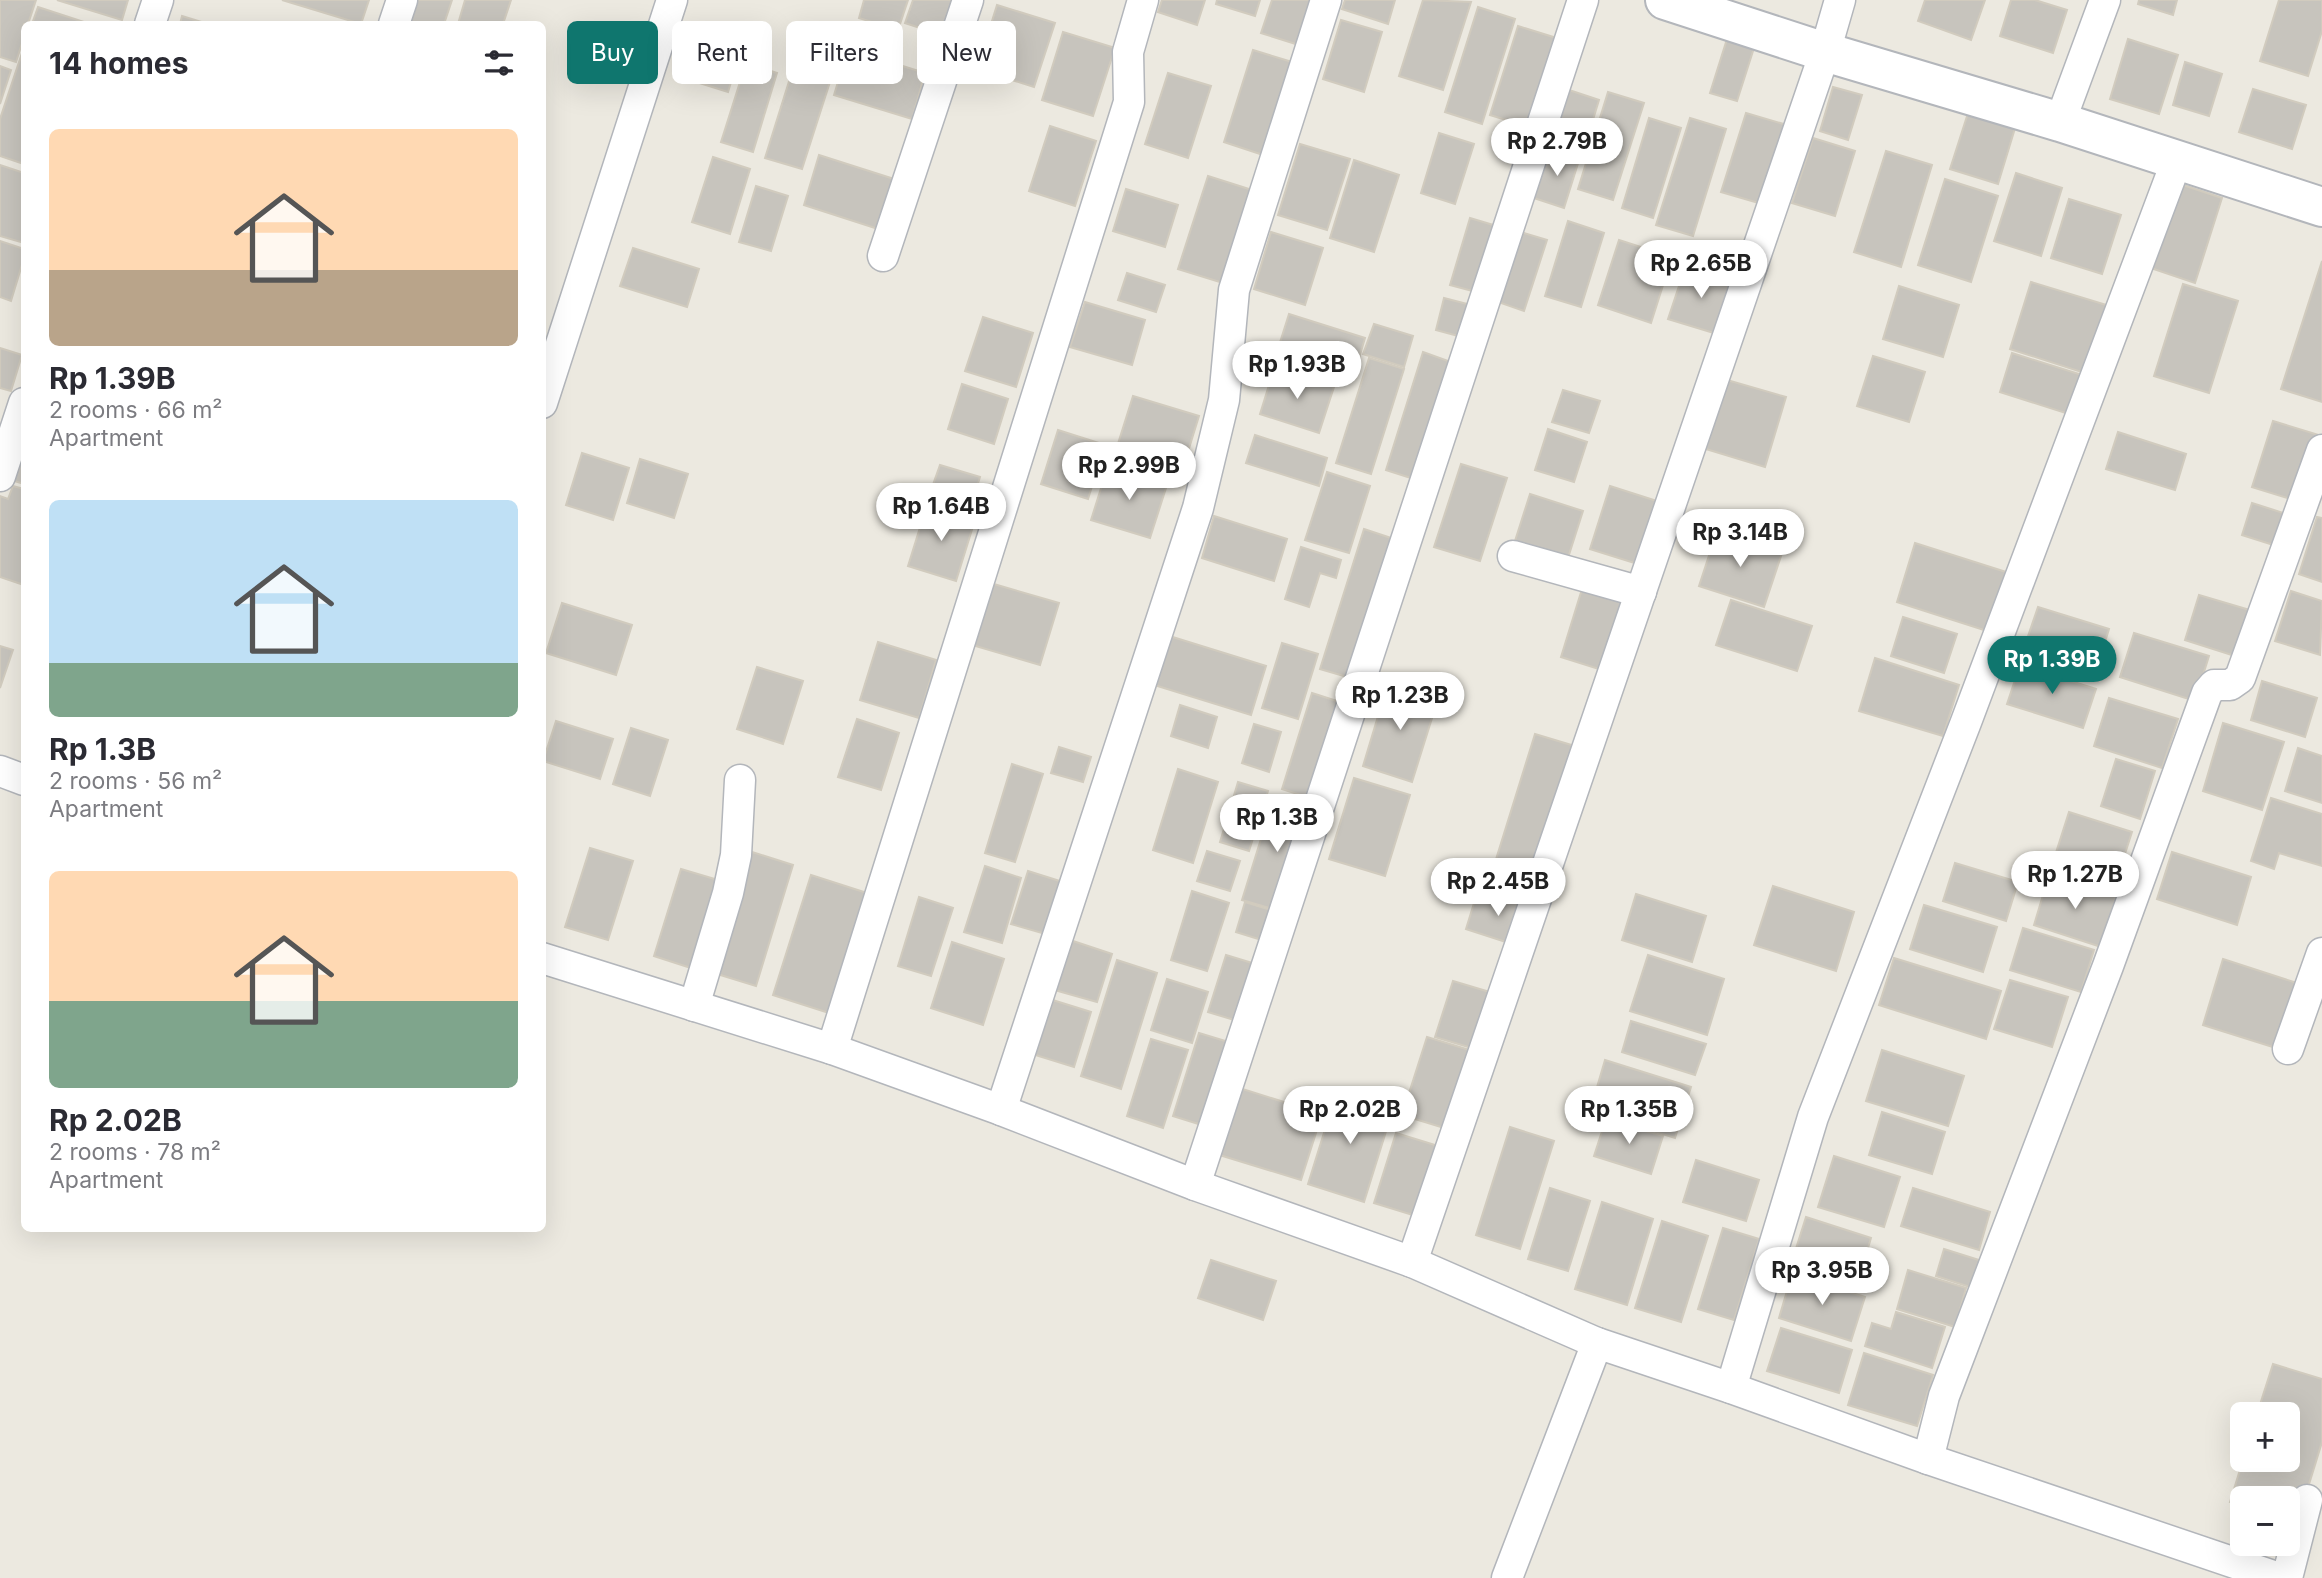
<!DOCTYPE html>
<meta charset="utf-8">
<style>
body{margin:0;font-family:Inter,sans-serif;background:#f7f7f7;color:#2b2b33;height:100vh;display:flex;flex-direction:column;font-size:26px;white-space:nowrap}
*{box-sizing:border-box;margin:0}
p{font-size:23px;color:#7c7c81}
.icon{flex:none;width:38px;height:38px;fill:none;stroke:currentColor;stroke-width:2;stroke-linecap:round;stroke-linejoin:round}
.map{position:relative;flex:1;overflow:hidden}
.side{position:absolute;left:21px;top:21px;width:525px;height:1211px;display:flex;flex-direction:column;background:#fff;border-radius:10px;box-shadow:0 7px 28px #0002}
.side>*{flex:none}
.hud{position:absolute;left:567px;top:21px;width:665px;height:63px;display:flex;gap:14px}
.buttons{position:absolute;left:2230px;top:1402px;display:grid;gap:14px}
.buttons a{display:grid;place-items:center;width:70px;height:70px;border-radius:10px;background:#fff;box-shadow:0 7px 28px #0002;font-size:35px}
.price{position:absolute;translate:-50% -60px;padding:0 16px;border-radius:24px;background:#fff;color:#222;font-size:23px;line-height:46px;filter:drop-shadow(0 2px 4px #0008)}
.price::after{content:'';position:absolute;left:50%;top:42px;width:21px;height:16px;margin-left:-10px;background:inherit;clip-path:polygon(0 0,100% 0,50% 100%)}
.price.active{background:#0f766e;color:#fff}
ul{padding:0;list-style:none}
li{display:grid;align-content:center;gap:14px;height:371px;padding:0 28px}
li span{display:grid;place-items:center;height:217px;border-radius:10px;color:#555}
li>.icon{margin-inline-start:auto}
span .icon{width:126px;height:126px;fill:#fffc;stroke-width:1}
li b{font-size:30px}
h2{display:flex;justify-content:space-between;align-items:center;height:84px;padding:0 28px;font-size:30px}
.chip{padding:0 24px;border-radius:10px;background:#fff;box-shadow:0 7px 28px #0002;font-size:24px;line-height:63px}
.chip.active{background:#0f766e;color:#fff}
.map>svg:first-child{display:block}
</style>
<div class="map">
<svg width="2322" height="1578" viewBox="0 0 2322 1578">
<rect width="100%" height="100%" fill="#ece9e0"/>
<g fill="#c7c4bd" stroke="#d1cbbe" stroke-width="2">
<path d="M0,0h36l-8,24h-4v13l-8,25 -16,-5z"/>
<path d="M57,0h71l-6,20z"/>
<path d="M282,0h87l-8,24z"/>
<path d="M403,0h49l-8,24h-27l-20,-7z"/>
<path d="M465,0h46l-8,24h-45z"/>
<path d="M864,0h44l-10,30 -39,-12z"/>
<path d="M913,0h50l-12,38 -46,-15z"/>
<path d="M1162,0h43l-8,25 -39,-13z"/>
<path d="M1217,0h43l-5,16 -39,-12z"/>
<path d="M1272,0h47l-14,47 -44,-14z"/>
<path d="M1345,0h50l-7,24 -46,-15z"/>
<path d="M1423,0l48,2 -28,88 -44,-14z"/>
<path d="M1925,0h60l-14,40 -53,-19z"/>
<path d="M2011,0h24l32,10 -14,43 -53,-17z"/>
<path d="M2139,0h38l-4,15 -35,-11z"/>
<path d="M2279,0h43v31l-14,45 -48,-15z"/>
<path d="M997,5l58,18 -21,64 -57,-18z"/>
<path d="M38,7l52,17h-58z"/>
<path d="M1478,7l37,12 -33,105 -37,-12z"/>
<path d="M182,16l26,8h-28z"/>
<path d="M1341,20l41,12 -18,60 -41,-13z"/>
<path d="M1518,26l45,14 -27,89 -46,-14z"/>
<path d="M1063,32l52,16 -22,68 -51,-16z"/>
<path d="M687,33l54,17 -13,42 -54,-17z"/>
<path d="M1727,39l27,9 -17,53 -27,-8z"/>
<path d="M2128,39l50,16 -19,59 -49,-15z"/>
<path d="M801,43l38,11 -37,115 -37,-11z"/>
<path d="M24,47v117l-24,-8v-37z"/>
<path d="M848,49l77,24 -13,46 -78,-24z"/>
<path d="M1253,50l39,12 -29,93 -39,-13z"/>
<path d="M2185,62l37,12 -13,42 -36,-11z"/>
<path d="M746,63l31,10 -24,79 -32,-10z"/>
<path d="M0,66l11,4 -11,34z"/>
<path d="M1168,73l43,13 -23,72 -43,-14z"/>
<path d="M1833,87l29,8 -14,45 -28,-9z"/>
<path d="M1566,89l33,11 -14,46 -34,-10z"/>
<path d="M2253,89l53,16 -14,44 -53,-17z"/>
<path d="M1608,92l36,11 -31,97 -35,-11z"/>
<path d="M1969,110l47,15 -18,59 -48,-15z"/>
<path d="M1746,113l41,12 -25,79 -41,-12z"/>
<path d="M1649,118l32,10 -28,90 -31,-10z"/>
<path d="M1690,118l36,11 -33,107 -37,-11z"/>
<path d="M1050,126l46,15 -21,65 -46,-15z"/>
<path d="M1439,133l35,11 -19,60 -34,-11z"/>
<path d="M1813,138l42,13 -20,65 -43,-13z"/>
<path d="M1300,144l50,15 -23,71 -49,-15z"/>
<path d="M1549,148l31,9 -16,51 -30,-10z"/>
<path d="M1886,151l46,14 -31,102 -47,-15z"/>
<path d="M819,155l75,24 -16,50 -74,-24z"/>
<path d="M713,157l37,12 -20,65 -38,-12z"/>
<path d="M1354,160l45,15 -25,77 -44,-14z"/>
<path d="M0,165l24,8v70l-24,-7z"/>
<path d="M2016,173l46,15 -21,68 -47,-15z"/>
<path d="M1208,176l44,14 -29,93 -45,-14z"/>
<path d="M1945,179l53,17 -27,86 -53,-17z"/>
<path d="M2174,182l48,16 -27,85 -47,-16z"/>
<path d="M756,186l32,10 -17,55 -32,-9z"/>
<path d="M1126,189l52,16 -13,42 -52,-16z"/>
<path d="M2069,199l52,16 -19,59 -51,-16z"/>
<path d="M1470,218l30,9 -20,66 -30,-8z"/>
<path d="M1568,221l36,12 -23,74 -36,-11z"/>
<path d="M1271,232l52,16 -18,57 -51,-16z"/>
<path d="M1521,232l26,8 -23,71 -26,-9z"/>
<path d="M1619,240l53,17 -21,66 -53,-18z"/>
<path d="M0,241l24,8v9l-13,43 -11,-4z"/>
<path d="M633,248l66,21 -12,38 -67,-21z"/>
<path d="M2322,261v141l-41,-13z"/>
<path d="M1686,265l48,15 -17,54 -49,-15z"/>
<path d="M1127,273l38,12 -9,27 -38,-12z"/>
<path d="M2031,282l85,26 -22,68 -84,-27z"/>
<path d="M2183,284l55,17 -29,92 -55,-17z"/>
<path d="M1899,286l60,19 -16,52 -60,-18z"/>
<path d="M1444,298l27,7 -9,32 -26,-7z"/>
<path d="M1085,302l60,18 -13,45 -62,-18z"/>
<path d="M1289,314l76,24 -12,41 -77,-24z"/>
<path d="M983,317l50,16 -17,54 -51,-16z"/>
<path d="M1374,324l39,12 -9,31 -41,-13z"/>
<path d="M0,348l22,7 -11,36 -11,-3z"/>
<path d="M1423,352l31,11 -37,117 -31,-10z"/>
<path d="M2012,353l73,23 -13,39 -72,-23z"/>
<path d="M1873,356l52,16 -16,50 -52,-16z"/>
<path d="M1369,358l35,11 -33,105 -35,-11z"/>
<path d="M1274,369l60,18 -15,46 -59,-19z"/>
<path d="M1727,380l59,17 -21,70 -59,-18z"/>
<path d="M962,384l46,15 -14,45 -46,-15z"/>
<path d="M1563,390l37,11 -11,32 -37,-11z"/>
<path d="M1133,396l66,20 -17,55 -66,-21z"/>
<path d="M2273,421l49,15 -19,67 -51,-16z"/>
<path d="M1548,429l39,13 -13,40 -39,-12z"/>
<path d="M1058,430l47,15 -17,54 -47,-15z"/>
<path d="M2118,432l68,22 -11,36 -69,-21z"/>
<path d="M1255,435l72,23 -8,28 -73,-23z"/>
<path d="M24,439v45l-13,-4z"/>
<path d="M582,453l47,15 -16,52 -47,-15z"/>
<path d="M640,459l48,15 -14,44 -47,-15z"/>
<path d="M1461,464l46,14 -27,83 -46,-14z"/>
<path d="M940,465l40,12 -9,29 -41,-13z"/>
<path d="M1108,466l59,19 -17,53 -59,-18z"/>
<path d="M1327,472l43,14 -21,67 -44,-13z"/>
<path d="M13,486l11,3v96l-24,-8v-81l8,3z"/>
<path d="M1610,486l53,17 -19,63 -54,-17z"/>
<path d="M1530,494l53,17 -16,50 -53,-17z"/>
<path d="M2252,503l44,14 -10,32 -44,-14z"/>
<path d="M927,505l48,15 -19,61 -48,-15z"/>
<path d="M1214,516l73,23 -13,42 -72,-23z"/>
<path d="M2317,517l5,1v64l-23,-8z"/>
<path d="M1364,529l33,11 -43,139 -34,-10z"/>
<path d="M1717,531l65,22 -18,54 -65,-21z"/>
<path d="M1915,543l91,29 -19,59 -90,-29z"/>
<path d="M1301,547l40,13 -5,18 -16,-5 -11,34 -24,-8z"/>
<path d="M987,582l72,21 -19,62 -71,-21z"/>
<path d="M1582,589l42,12 -22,69 -41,-13z"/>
<path d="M2291,591l31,10 -2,54 -45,-14z"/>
<path d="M2199,595l54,16 -15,46 -53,-17z"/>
<path d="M1731,600l81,26 -15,45 -81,-26z"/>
<path d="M562,603l70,22 -16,50 -70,-22z"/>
<path d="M2038,607l71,22 -11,36 -72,-23z"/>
<path d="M1903,617l54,17 -13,39 -53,-17z"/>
<path d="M2134,633l75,23 -14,45 -75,-24z"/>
<path d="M1163,634l103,32 -15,49 -103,-32z"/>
<path d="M878,642l58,18 -17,58 -59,-18z"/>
<path d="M1282,643l36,11 -20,65 -36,-11z"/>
<path d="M0,646l13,4 -13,38z"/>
<path d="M1875,658l84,27 -16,51 -84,-25z"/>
<path d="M2020,665l76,24 -13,39 -76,-24z"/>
<path d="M757,667l46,14 -20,63 -46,-15z"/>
<path d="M2262,681l55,17 -12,39 -54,-17z"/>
<path d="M1388,683l50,16 -26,83 -49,-16z"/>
<path d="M1312,693l31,10 -30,96 -31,-10z"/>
<path d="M2109,698l69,21 -16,49 -68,-22z"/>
<path d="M1180,705l37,12 -9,31 -37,-12z"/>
<path d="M857,719l42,14 -18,57 -43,-13z"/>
<path d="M556,721l57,18 -13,40 -57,-18z"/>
<path d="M2223,723l61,19 -22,68 -59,-19z"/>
<path d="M1254,724l27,8 -12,40 -27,-9z"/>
<path d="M631,728l37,12 -18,56 -37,-12z"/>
<path d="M1535,734l43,13 -48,151 -42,-13z"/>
<path d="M1059,747l32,10 -8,25 -32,-9z"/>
<path d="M2298,748l24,8v47l-37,-12z"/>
<path d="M2116,759l39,12 -15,48 -39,-13z"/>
<path d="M1012,764l31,10 -28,88 -30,-9z"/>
<path d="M1178,769l40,13 -25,81 -40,-13z"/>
<path d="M1354,778l56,17 -25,81 -56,-17z"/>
<path d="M1238,782l30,9 -19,60 -29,-9z"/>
<path d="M1274,797l38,12 -32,102 -38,-11z"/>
<path d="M2271,798l51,16v52l-43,-13 -5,16 -23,-8z"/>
<path d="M2069,812l63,20 -17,53 -63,-20z"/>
<path d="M590,848l43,13 -25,79 -43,-13z"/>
<path d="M1207,851l33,10 -10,30 -33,-10z"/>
<path d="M752,852l41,13 -37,121 -42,-13z"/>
<path d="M2172,852l79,25 -14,48 -80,-26z"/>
<path d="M1955,863l63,19 -12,39 -63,-20z"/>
<path d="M985,866l36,12 -19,65 -38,-11z"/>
<path d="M681,869l47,14 -28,88 -46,-15z"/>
<path d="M1028,871l38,12 -17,52 -38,-11z"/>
<path d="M811,875l59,19 -38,120 -59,-19z"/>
<path d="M2049,875l67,21 -15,51 -67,-22z"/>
<path d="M1773,886l81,26 -18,59 -82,-26z"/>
<path d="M1478,890l52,16 -12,40 -52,-17z"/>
<path d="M1192,891l37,12 -22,68 -36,-11z"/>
<path d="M1636,894l70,22 -14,46 -70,-22z"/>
<path d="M919,897l34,11 -22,68 -33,-10z"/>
<path d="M1245,902l32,10 -9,30 -32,-10z"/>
<path d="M1924,905l73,22 -14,45 -73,-23z"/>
<path d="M2023,928l71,22 -13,42 -71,-22z"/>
<path d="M1067,939l45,15 -15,48 -46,-13z"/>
<path d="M952,942l52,17 -21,66 -52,-17z"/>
<path d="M1226,955l36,11 -18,57 -36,-11z"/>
<path d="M1648,955l76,24 -17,56 -77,-24z"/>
<path d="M1894,958l107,33 -15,48 -107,-34z"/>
<path d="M2223,959l77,25 -21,65 -76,-24z"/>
<path d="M1117,960l40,13 -36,116 -40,-13z"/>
<path d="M1167,979l41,13 -16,51 -41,-13z"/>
<path d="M2010,980l58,17 -16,50 -58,-18z"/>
<path d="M1453,981l40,12 -18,56 -40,-12z"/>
<path d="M1043,997l48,15 -17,55 -48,-15z"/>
<path d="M1631,1021l75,23 -11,31 -73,-23z"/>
<path d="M1199,1033l36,11 -27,83 -35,-11z"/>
<path d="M1427,1037l52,16 -25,78 -52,-16z"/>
<path d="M1151,1039l37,11 -25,78 -36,-12z"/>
<path d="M1882,1050l82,26 -16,50 -82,-25z"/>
<path d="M1605,1060l86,27 -16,51 -85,-27z"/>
<path d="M1233,1086l89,28 -21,66 -88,-27z"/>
<path d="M1337,1091l56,18 -29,93 -56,-18z"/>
<path d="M1882,1112l63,20 -13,42 -63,-19z"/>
<path d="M1606,1119l57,17 -12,38 -57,-18z"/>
<path d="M1510,1127l44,14 -34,108 -44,-14z"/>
<path d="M1396,1133l42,13 -22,70 -42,-13z"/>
<path d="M1834,1156l66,21 -16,50 -66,-20z"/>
<path d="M1696,1160l63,20 -13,41 -63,-19z"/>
<path d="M1550,1188l40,13 -22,70 -40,-12z"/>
<path d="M1913,1188l77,24 -11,38 -78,-24z"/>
<path d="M1602,1202l51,17 -26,86 -52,-16z"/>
<path d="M1806,1217l65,21 -12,40 -66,-20z"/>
<path d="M1662,1221l46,15 -27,86 -46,-14z"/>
<path d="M1723,1228l36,11 -25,81 -36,-11z"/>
<path d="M1944,1249l38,12 -9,27 -37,-12z"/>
<path d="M1211,1260l65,21 -13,39 -65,-22z"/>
<path d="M1908,1270l58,18 -11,39 -58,-18z"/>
<path d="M1792,1274l73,23 -14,44 -72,-23z"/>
<path d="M1896,1312l49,15 -13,41 -67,-22 7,-23 19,6z"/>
<path d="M1781,1328l71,22 -13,43 -72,-22z"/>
<path d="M1864,1353l69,22 -16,51 -69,-21z"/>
<path d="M2273,1364l49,15v63l-25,81 -10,-3v-22h-45v7l-12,-3 13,-42h44v-46h-30z"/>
</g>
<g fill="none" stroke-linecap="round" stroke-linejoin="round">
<defs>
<g id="minor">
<path d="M150,24l8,-24"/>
<path d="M394,24l8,-24"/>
<path d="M2060,122l45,-122"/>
<path d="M883,256l85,-256"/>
<path d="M542,403l130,-403"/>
<path d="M0,476l24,-73"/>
<path d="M1513,556l128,36"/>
<path d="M0,771l24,9"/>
<path d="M542,958l290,91 169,61 194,75 217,77 185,81 134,45 197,71 351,119"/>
<path d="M694,1006l34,-113 8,-38 4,-75"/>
<path d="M832,1049l297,-947 -1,-50 15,-52"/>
<path d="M2288,1049l34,-96"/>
<path d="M1001,1110l197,-602 26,-108 10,-110 92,-290"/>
<path d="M1195,1185l388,-1185"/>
<path d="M1412,1262l413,-1210 15,-52"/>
<path d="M1731,1388l82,-271 153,-395 211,-562"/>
<path d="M1928,1459l16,-63 164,-430 99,-273 7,-8h16l10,-7 82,-228"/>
<path d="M1507,1578l90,-235"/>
<path d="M2287,1578l20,-78"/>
</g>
<path id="tertiary" d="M1665,0l160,52 235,70 262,85"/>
</defs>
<use href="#minor" stroke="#b3b6bb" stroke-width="33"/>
<use href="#tertiary" stroke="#b3b6bb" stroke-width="42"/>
<use href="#minor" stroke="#fff" stroke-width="30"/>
<use href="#tertiary" stroke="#fff" stroke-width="38"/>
</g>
</svg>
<div class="buttons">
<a>+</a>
<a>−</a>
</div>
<b class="price" style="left:1557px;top:178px">Rp 2.79B</b>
<b class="price" style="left:1701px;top:300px">Rp 2.65B</b>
<b class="price" style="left:1297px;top:401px">Rp 1.93B</b>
<b class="price" style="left:1129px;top:502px">Rp 2.99B</b>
<b class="price" style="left:941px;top:543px">Rp 1.64B</b>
<b class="price" style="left:1740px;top:569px">Rp 3.14B</b>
<b class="price active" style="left:2052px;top:696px">Rp 1.39B</b>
<b class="price" style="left:1400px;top:732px">Rp 1.23B</b>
<b class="price" style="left:1277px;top:854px">Rp 1.3B</b>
<b class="price" style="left:2075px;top:911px">Rp 1.27B</b>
<b class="price" style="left:1498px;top:918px">Rp 2.45B</b>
<b class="price" style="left:1350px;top:1146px">Rp 2.02B</b>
<b class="price" style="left:1629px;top:1146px">Rp 1.35B</b>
<b class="price" style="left:1822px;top:1307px">Rp 3.95B</b>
<div class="hud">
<a class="chip active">Buy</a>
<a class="chip">Rent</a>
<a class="chip">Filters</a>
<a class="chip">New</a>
</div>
<section class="side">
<h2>14 homes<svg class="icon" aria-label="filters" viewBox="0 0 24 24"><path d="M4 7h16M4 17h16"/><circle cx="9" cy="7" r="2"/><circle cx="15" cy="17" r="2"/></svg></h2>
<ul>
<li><span style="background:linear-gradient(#ffd9b3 65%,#b9a48a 0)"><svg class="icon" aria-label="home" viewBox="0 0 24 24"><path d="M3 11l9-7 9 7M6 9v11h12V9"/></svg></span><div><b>Rp 1.39B</b><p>2 rooms · 66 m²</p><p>Apartment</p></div></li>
<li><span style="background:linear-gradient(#bfe0f5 75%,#7fa58c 0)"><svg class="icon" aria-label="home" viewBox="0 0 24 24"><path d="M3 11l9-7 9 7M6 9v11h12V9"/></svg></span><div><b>Rp 1.3B</b><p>2 rooms · 56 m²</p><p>Apartment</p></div></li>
<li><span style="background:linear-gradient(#ffd9b3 60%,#7fa58c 0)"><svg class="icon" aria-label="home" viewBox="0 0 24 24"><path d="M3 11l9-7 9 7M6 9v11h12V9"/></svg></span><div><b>Rp 2.02B</b><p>2 rooms · 78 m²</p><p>Apartment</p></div></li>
</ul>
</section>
</div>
